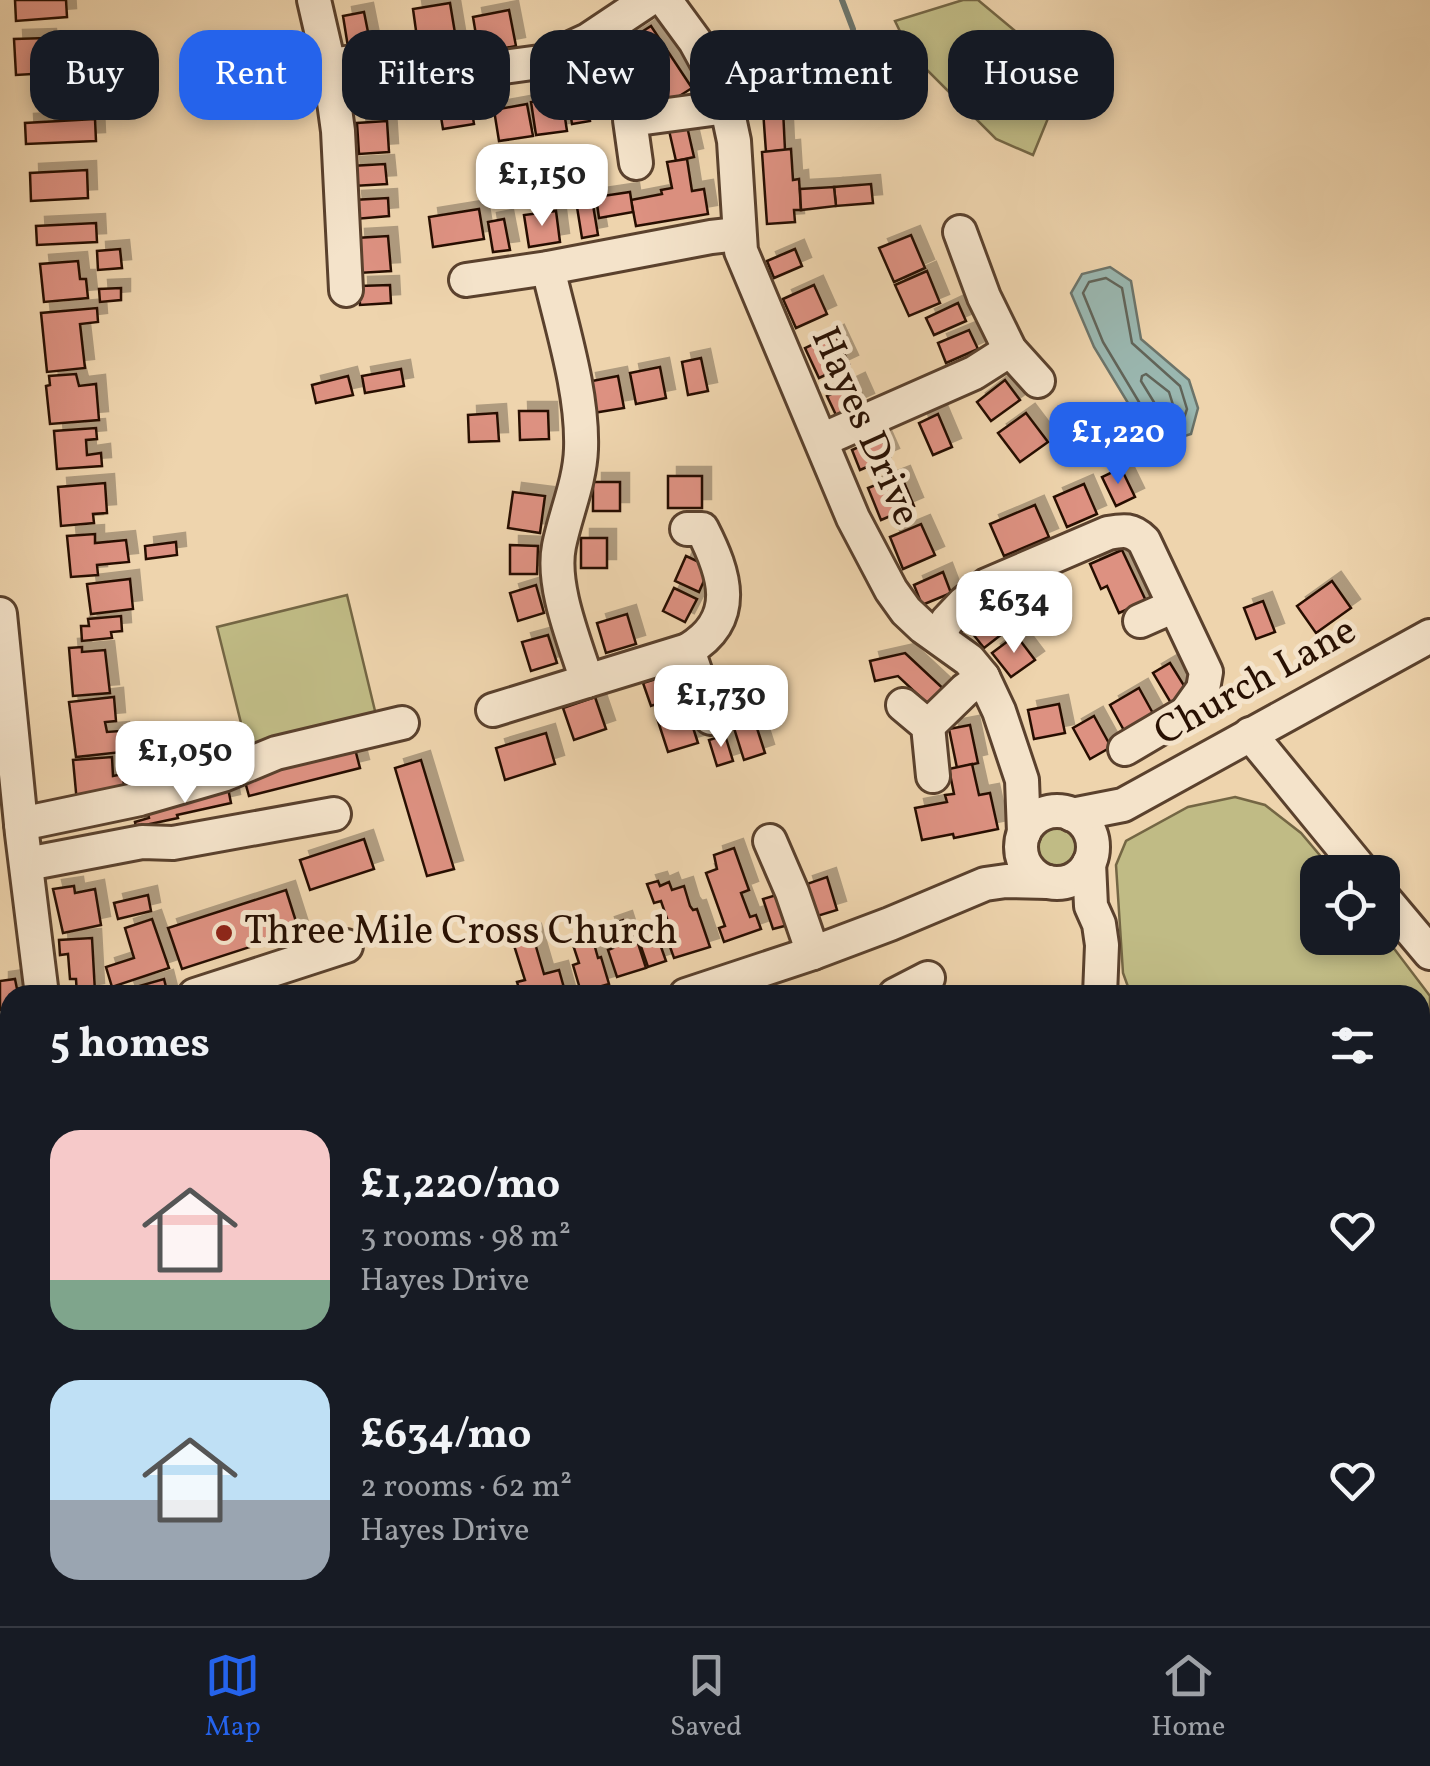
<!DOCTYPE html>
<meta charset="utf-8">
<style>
body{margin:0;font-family:Vollkorn,serif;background:#20242c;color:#f1f3f6;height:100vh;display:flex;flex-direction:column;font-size:38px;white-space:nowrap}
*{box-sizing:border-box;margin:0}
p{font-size:32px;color:#9ea1a6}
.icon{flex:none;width:55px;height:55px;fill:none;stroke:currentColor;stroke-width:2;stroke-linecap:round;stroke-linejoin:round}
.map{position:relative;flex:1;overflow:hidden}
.side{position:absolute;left:0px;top:985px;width:1430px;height:642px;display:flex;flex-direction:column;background:#171b24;border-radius:30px 30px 0 0;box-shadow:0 5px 15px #0003}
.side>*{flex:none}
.top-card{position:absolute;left:30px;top:30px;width:1370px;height:90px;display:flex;gap:20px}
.controls{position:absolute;left:1300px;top:855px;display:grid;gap:20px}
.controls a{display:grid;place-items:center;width:100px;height:100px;border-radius:20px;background:#171b24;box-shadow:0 5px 15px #0003;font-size:50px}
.price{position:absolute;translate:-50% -85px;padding:0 22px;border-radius:20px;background:#fff;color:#222;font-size:32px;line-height:65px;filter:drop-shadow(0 2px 5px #0008)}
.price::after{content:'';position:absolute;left:50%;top:60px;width:30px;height:22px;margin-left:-15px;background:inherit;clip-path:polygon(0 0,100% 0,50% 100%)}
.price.active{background:#2563eb;color:#fff}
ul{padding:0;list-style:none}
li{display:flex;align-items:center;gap:30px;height:250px;padding:0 50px}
li span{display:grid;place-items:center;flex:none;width:280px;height:200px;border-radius:30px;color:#555}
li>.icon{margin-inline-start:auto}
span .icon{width:120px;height:120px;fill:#fffc;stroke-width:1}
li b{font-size:42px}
h2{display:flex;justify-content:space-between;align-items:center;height:120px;padding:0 50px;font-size:42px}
.tag{padding:0 35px;border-radius:30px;background:#171b24;box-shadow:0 5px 15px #0003;font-size:35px;line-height:90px}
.tag.active{background:#2563eb;color:#fff}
.menu{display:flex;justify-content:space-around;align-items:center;height:140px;border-top:2px solid #363941;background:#171b24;font-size:28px;color:#9ea1a6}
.menu a{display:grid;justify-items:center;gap:5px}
.menu .active{color:#2563eb}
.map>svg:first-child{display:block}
</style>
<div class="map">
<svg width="1430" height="1626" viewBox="0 0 1430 1626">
<defs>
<filter id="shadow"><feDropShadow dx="9" dy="-9" stdDeviation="0" flood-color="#0004"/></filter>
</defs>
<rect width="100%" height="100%" fill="#eed4ad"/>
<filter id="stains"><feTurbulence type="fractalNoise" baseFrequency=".002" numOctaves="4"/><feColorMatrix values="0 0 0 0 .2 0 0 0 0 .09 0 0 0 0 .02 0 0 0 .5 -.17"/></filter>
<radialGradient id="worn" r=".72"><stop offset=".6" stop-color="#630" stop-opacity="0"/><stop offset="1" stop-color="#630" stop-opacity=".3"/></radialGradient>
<g fill="#c0bb85" stroke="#746644" stroke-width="2.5">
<path d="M963,0h15l61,51 12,60 -18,44 -37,-16 -85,-85 -16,-33z"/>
<path d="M347,595l29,120 -129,32 -30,-120z"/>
<path d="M1235,797l30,8 36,28 33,39h-16v66h64l1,-4 47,62v352l-10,-7v-346h-289l-8,-22 -7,-108 10,-24 62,-34z"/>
<circle cx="1057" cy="847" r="21"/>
<path d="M1420,1464l10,10v152h-543l9,-8h524z"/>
</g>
<path fill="#9ab7b0" stroke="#6c746a" stroke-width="2.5" d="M1110,267l21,14 10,58 48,41 9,28 -7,26 -22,7 -24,-10 -51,-84 -23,-54 11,-19z"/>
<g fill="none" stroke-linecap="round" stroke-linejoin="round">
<g stroke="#616459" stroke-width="2.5">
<path d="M1106,278l16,10 10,55 48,43 7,23 -6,18 -12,3 -18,-8 -48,-80 -20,-49 6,-11z"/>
<path d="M1146,374l23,18 5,16 -3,8 -11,-4 -19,-31 1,-5z"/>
</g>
<path stroke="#6c746a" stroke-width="6" d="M842,0l11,29"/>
</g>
<g fill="#dd9181" stroke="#281002" stroke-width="2.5" filter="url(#shadow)">
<path d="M15,0h51l1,17 -51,4z"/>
<path d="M450,3l6,36 -38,6 -5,-36z"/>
<path d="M509,10l7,36 -37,7 -6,-36z"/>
<path d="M364,12l6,30 -22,5 -5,-31z"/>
<path d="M651,26l41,62 -22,14 -41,-62z"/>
<path d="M47,38l2,35 -33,2 -2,-36z"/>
<path d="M390,85l1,22 -34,3 -2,-23z"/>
<path d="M585,87l5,34 -18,3 -5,-34z"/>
<path d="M469,93l5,31 -31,5 -5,-30z"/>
<path d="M562,98l5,33 -31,4 -5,-33z"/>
<path d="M527,104l6,32 -34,5 -5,-31z"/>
<path d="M783,109l2,41 -19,2 -3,-42z"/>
<path d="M95,119l1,22 -70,3 -1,-21z"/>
<path d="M387,121l2,31 -30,2 -2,-31z"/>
<path d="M686,122l8,35 -18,4 -8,-35z"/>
<path d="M791,149l2,31 6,-1 2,31h-7l1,12 -28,2 -5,-72z"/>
<path d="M687,159l5,32 12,-2 4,25 -72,12 -5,-26 31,-6 -1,-4 11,-2 -5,-26z"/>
<path d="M385,164l2,20 -34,2 -2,-20z"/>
<path d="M87,170l1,28 -57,3 -1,-28z"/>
<path d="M871,184l2,19 -37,3 -2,-19z"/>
<path d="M834,187l2,19 -35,4 -1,-21z"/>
<path d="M630,192l3,20 -34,6 -3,-21z"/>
<path d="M388,198l1,18 -34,3 -2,-19z"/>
<path d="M593,205l5,30 -16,3 -5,-31z"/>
<path d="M479,209l5,30 -51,8 -4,-30z"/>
<path d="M556,211l4,31 -31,5 -5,-32z"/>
<path d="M504,219l6,31 -17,2 -5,-30z"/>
<path d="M96,223l1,19 -60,3 -1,-19z"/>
<path d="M911,235l14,33 -31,14 -15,-34z"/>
<path d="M388,236l3,35 -33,2 -2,-35z"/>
<path d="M120,249l2,19 -24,2 -1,-19z"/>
<path d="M795,249l7,17 -28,12 -7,-17z"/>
<path d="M78,261l2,18h6l2,19 -44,4 -4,-38z"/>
<path d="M927,271l13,32 -31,13 -14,-31z"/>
<path d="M390,285l1,18 -31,2 -1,-19z"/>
<path d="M814,285l13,29 -31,14 -13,-29z"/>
<path d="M121,288v12l-21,2 -1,-13z"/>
<path d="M958,303l8,18 -32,14 -8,-17z"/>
<path d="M97,308l1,14 -18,2 5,44 -38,4 -6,-59z"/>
<path d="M969,330l9,19 -32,14 -8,-20z"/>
<path d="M835,334l14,30 -30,14 -14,-30z"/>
<path d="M701,358l7,33 -20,4 -6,-33z"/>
<path d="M660,367l6,31 -30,6 -6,-31z"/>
<path d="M401,369l3,17 -39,7 -3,-17z"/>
<path d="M76,374l3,12 17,-2 3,36 -49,4 -4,-38 4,-1 -1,-9z"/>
<path d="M348,376l5,19 -37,8 -4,-18z"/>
<path d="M618,376l6,32 -31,5 -6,-31z"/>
<path d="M1005,380l15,20 -29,21 -14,-19z"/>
<path d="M856,382l9,20 -29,13 -9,-19z"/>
<path d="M519,411h29l1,28 -29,1z"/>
<path d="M497,413l2,28 -30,1 -1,-27z"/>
<path d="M1026,413l22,29 -28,20 -22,-29z"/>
<path d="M938,414l14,33 -19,8 -14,-32z"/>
<path d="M96,428l1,11 -11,1 1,15 14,-2 1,13 -45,3 -3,-38z"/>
<path d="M881,437l9,20 -30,13 -8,-20z"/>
<path d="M1121,468l14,29 -19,9 -14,-29z"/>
<path d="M901,475l13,31 -33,14 -13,-32z"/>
<rect x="668" y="476" width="34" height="32"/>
<rect x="593" y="482" width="27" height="29"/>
<path d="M105,483l2,30 -14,1 1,9 -33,3 -3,-39z"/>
<path d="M1084,484l13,30 -30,13 -13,-30z"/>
<path d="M513,492l32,4 -5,37 -32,-5z"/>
<path d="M1035,505l14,32 -45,19 -14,-32z"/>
<path d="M921,524l14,31 -32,14 -13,-32z"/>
<path d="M95,534v9l31,-3 3,22 -32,3 1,10 -27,2 -4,-41z"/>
<rect x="581" y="538" width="26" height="30"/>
<path d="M176,542l1,13 -31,4 -1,-13z"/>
<path d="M510,545l28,1 -1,28h-27z"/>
<path d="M1122,550l24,51 -27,12 -12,-27 -6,3 -11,-25z"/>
<path d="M686,556l24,11 -11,25 -24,-11z"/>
<path d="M943,572l8,21 -29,12 -8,-20z"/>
<path d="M130,579l3,30 -42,5 -4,-30z"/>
<path d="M1332,581l19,27 -35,25 -19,-27z"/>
<path d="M536,585l8,28 -26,8 -8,-28z"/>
<path d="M674,588l23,11 -12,23 -22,-11z"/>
<path d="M1263,601l12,31 -19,7 -12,-31z"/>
<path d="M996,608l15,19 -27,21 -15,-19z"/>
<path d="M627,614l9,30 -30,9 -9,-30z"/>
<path d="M121,616l1,15 -11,1 1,6 -30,3 -1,-15h8l-1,-7z"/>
<path d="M548,635l9,28 -26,8 -9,-29z"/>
<path d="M1016,635l19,25 -24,17 -19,-24z"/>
<path d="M82,647v5l23,-2 5,43 -37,3 -4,-48z"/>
<path d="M905,653l45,42 -17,14 -35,-33 -23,5 -5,-20z"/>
<path d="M1170,663l18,29 -17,11 -18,-30z"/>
<path d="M675,673l8,22 -32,11 -8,-23z"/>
<path d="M1139,688l16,29 -29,17 -16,-29z"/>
<path d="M114,697l2,24 -11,1 2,10 13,-1 2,21 -46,5 -7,-55z"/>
<path d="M595,697l11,32 -32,11 -11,-32z"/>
<path d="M1059,704l6,29 -31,6 -6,-29z"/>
<path d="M687,709l11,34 -30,9 -11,-34z"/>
<path d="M1094,716l17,31 -21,12 -17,-31z"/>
<path d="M755,722l10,31 -21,7 -10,-32z"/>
<path d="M970,725l8,38 -21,5 -8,-39z"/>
<path d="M546,733l9,31 -50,16 -9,-32z"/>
<path d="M725,735l8,26 -16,5 -8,-26z"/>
<path d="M355,749l5,19 -111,28 -5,-18z"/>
<path d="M112,757l1,19 10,-2 1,12 -9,1 1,12 -39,4 -4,-43z"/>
<path d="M421,760l33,109 -27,7 -32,-108z"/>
<path d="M972,764l7,31 11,-2 8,36 -44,9 -1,-4 -31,6 -7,-32 32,-6 -2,-7 9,-1 -5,-25z"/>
<path d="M228,788l3,15 -54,12 1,3 -42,9 -1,-5 14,-4 -3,-12z"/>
<path d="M364,839l10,30 -64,21 -10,-30z"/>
<path d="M734,848l15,42 -8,3 9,24 6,-2 5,14 -37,13 -5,-14 6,-2 -19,-53 11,-4 -3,-14z"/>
<path d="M827,877l10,33 -23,7 -10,-32z"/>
<path d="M658,881l2,5 9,-4 3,8 12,-4 6,20 3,4 4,-1 13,38 -36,11 -5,-14 6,-2 -14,-41 -7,2 -7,-19z"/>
<path d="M74,886l1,7 20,-4 6,36 -38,8 -10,-44z"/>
<path d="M286,890l13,41 -117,38 -14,-41z"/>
<path d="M783,893l9,31 -19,5 -10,-30z"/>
<path d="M148,895l3,16 -33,8 -4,-16z"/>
<path d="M152,919l17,49 -57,19 -6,-20 28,-9 -9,-30z"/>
<path d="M623,920l7,22 7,-2 9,28 -29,9 -9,-27 5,-2 -7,-22z"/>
<path d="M655,930l11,31 -18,6 -11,-32z"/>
<path d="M532,933l12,41 15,-4 7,25h-45l-4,-13 8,-2 -13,-41z"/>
<path d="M92,938l3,54 -18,3 -1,-16h-6l-2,-25 -8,1 -1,-15z"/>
<path d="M593,940l5,18 3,-1 8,27 -28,8 -8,-27 6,-2 -6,-18z"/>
<path d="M15,979l2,10 4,-1 1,7h-12v13l-10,2v-29z"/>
<path d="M164,979l4,16h-41l-2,-5z"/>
<path d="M9,1154l1,38 -10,7v-39z"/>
<path d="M1,1306h9v29h-8z"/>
<path d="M159,1618h51l-3,8h-41l-9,-3z"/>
</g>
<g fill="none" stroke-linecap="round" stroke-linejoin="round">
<defs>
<g id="minor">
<path d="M314,0l15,65 9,66 8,159"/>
<path d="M665,0l30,41 29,53 10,47 7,110 112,267 38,72 15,21 17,16 46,33 14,17 16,34 23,69 2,53"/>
<path d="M329,65l33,-4 127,8 51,-7 48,-22 60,-40"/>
<path d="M636,163l-6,-43 97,-13"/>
<path d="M960,232l24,65 26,53 28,31"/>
<path d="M548,268c13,57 35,123 33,181 -1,33 -16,66 -22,97 -8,40 16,96 28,135"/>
<path d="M466,280l82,-12 163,-31 27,-3"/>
<path d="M822,440l152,-67 36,-23"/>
<path d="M687,529h15c23,45 38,90 -14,121l23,68"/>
<path d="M0,614l22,220 20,161"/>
<path d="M1140,621l34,-15"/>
<path d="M938,637l9,-16 17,-18 23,-18 121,-52c16,-3 24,-4 36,8l62,131 -3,17 -17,24 -61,36"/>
<path d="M903,705l25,21 5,50"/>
<path d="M493,710l195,-60"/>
<path d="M928,726l37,-36 18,-13"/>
<path d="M1250,734l113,138"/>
<circle cx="1057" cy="847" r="36"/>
<path d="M1072,815l51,-10 307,-169"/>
<path d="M21,824l119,-25 83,-24 53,-22 126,-30"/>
<path d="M770,841l22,51 21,61"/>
<path d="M1089,863l2,43 8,18 3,21 -2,50"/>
<path d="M27,864l115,-22 31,1 161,-29"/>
<path d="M1382,896l48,57"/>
<path d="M195,995l151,-49"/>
<path d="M686,995l127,-42 77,-29 95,-40 21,-3 42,1"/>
<path d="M895,995l33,-17"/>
<path d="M10,1073v1"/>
<path d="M0,1138l10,-6"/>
<path d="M0,1230l10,-5"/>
<path d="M0,1404l10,-1"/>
<path d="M76,1618l1,8"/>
<path d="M510,1618l3,8"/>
</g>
</defs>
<use href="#minor" stroke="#5a412d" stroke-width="38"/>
<use href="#minor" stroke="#f4e3ca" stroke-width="32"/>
</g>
<circle fill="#8f2418" stroke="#f4e3ca" stroke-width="4" cx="224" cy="933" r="10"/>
<g text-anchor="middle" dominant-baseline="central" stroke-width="10" stroke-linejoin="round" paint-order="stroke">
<g font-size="40" fill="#281002" stroke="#f4e3ca">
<text transform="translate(864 427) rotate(66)">Hayes Drive</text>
<text transform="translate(1256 683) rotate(-29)">Church Lane</text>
</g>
<g font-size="40" fill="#281002" stroke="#f4e3ca" text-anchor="start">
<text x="244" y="933">Three Mile Cross Church</text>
</g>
</g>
<rect width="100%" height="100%" filter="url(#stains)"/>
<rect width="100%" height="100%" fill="url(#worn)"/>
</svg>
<div class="controls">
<a><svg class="icon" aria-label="locate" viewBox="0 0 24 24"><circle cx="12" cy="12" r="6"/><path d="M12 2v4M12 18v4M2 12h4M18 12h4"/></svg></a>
</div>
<b class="price" style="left:542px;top:229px">£1,150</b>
<b class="price active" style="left:1118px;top:487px">£1,220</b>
<b class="price" style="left:1014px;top:656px">£634</b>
<b class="price" style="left:721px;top:750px">£1,730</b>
<b class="price" style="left:185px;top:806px">£1,050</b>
<div class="top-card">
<a class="tag">Buy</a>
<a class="tag active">Rent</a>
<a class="tag">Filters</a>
<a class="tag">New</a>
<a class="tag">Apartment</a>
<a class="tag">House</a>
</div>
<section class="side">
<h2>5 homes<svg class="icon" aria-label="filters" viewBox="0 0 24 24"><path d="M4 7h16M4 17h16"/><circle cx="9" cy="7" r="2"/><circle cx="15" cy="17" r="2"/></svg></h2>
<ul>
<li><span style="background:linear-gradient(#f6c9c9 75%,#7fa58c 0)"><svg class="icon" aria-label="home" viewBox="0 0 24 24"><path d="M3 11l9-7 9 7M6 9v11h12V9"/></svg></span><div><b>£1,220/mo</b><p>3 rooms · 98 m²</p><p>Hayes Drive</p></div><svg class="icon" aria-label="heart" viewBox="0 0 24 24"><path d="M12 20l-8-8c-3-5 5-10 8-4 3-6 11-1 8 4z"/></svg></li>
<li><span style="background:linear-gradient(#bfe0f5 60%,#9aa5b1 0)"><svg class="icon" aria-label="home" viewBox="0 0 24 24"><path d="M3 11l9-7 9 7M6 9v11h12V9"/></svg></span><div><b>£634/mo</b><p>2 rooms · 62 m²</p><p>Hayes Drive</p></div><svg class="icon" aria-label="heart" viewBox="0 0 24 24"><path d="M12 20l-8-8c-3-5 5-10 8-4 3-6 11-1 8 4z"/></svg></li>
</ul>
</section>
</div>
<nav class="menu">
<a class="active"><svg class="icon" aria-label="map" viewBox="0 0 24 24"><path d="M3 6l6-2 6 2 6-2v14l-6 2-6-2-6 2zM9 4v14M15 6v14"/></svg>Map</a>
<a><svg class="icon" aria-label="saved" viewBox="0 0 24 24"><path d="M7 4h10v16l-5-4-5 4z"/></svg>Saved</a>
<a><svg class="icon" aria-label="home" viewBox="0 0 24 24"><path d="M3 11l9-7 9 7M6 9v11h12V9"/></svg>Home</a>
</nav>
